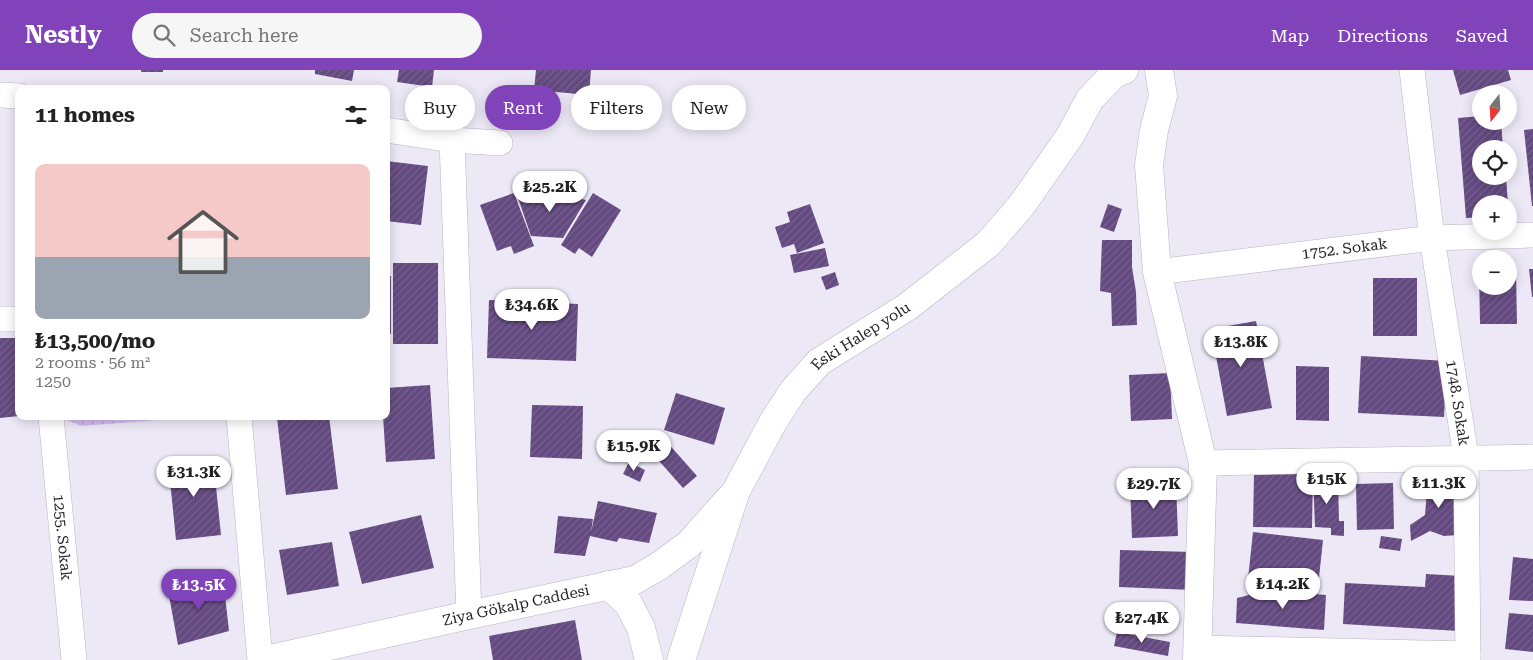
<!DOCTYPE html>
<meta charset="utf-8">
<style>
body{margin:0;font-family:"Roboto Serif",serif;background:#f6f6f6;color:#222;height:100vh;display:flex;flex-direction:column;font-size:19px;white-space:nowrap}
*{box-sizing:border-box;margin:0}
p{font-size:16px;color:#767676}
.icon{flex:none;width:28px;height:28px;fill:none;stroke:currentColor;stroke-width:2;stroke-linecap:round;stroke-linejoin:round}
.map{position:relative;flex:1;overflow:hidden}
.drawer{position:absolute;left:15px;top:15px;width:375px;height:335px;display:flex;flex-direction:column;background:#fff;border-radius:10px;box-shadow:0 2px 12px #0003}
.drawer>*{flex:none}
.banner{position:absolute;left:405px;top:15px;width:475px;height:45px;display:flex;gap:10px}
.needle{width:32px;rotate:197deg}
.fabs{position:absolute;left:1472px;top:15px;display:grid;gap:10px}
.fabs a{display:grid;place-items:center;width:45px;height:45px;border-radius:50%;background:#fff;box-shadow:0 2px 12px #0003;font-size:25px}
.price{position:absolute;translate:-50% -42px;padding:0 11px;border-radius:18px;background:#fff;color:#222;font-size:16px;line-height:32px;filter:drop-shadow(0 1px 2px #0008)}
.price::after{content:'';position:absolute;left:50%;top:30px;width:15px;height:11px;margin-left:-8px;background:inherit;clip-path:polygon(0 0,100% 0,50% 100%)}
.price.on{background:#8143b9;color:#fff}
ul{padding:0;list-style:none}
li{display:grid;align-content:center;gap:10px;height:265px;padding:0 20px}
li span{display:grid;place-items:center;height:155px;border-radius:10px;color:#555}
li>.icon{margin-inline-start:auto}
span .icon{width:90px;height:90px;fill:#fffc;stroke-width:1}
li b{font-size:21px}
h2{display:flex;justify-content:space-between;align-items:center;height:60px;padding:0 20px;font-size:21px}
.chip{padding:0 18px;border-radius:22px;background:#fff;box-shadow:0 2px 12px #0003;font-size:18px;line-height:45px}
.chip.on{background:#8143b9;color:#fff}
header{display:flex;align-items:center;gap:30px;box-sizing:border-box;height:70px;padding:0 25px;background:#8143b9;color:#fff}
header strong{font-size:24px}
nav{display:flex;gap:28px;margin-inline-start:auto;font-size:18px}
.search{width:350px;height:45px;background:#f6f6f6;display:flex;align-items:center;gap:12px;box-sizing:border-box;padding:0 18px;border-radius:28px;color:#767676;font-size:19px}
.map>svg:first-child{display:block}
</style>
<header>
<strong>Nestly</strong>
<div class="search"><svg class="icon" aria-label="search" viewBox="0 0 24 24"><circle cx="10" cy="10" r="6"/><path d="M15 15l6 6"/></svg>Search here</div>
<nav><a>Map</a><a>Directions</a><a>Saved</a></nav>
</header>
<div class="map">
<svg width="1533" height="590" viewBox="0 0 1533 590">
<defs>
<pattern id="park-dots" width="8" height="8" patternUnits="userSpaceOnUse" patternTransform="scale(1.25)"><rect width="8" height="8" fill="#d4bcf2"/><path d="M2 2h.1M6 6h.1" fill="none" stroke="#b6a1cf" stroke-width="1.8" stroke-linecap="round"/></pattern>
<pattern id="building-hatch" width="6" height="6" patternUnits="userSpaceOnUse" patternTransform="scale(1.25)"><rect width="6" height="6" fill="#644a81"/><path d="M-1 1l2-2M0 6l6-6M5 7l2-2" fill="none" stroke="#76618d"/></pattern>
</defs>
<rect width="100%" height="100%" fill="#ede8f6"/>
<path fill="url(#park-dots)" d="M64,346h145l-128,10 -14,-6z"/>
<g fill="url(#building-hatch)">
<rect x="141" y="0" width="22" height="2"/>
<path d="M315,0h39l-2,11 -37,-7z"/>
<path d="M399,0h35l-2,17 -35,-5z"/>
<path d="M536,0h55l-2,25 -55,-5z"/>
<path d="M1453,0h55l3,10 -51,15z"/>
<path d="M1481,46v5h20l2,28h-22v27h25l2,28h-27v13l-15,1 -8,-100z"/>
<path d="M1533,59v77h-1l-8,-76z"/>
<path d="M386,91l42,5 -7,59 -35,-4z"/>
<path d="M549,121l37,9 -23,38 -32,-2 -13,-38z"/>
<path d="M514,123l20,53 -20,8 -3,-8 -14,5 -17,-46z"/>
<path d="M593,123l28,17 -29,47 -13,-9 -4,6 -14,-9z"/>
<path d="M810,134l14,39 -27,10 -3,-9 -12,4 -7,-21 15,-5 -3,-10z"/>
<path d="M1108,134l14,5 -8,23 -14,-5z"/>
<path d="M1102,170h30v27l4,25 1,33 -25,1 -1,-33 -11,-2z"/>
<path d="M825,178l4,18 -35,7 -4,-18z"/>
<rect x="393" y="193" width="45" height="81"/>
<path d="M1529,199h4v28h-1z"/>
<path d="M1479,201h2v15h28v-15h7l1,53h-37z"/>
<path d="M835,202l4,13 -13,5 -5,-13z"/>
<rect x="386" y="206" width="5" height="58"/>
<rect x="1373" y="208" width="44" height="58"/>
<path d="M489,230l89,4 -2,57 -89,-3z"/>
<path d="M1256,251l16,87 -45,8 -16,-87z"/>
<path d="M0,268h19v78l-19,2z"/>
<path d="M1361,286l86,5 -3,56 -86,-4z"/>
<path d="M1296,296l33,1v54l-33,-1z"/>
<path d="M1170,303l2,46 -41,2 -2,-46z"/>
<path d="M430,315l5,74 -49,3 -3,-46h3v-28z"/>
<path d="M676,323l49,15 -11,37 -50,-15z"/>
<path d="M532,335l51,1 -1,53 -52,-2z"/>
<path d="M291,346h38l9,73 -52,6 -9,-77z"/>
<path d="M666,371l31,35 -14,12 -31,-35z"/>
<path d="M213,387l8,78 -45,5 -8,-79z"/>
<path d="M629,392l16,8 -5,12 -17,-8z"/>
<path d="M1254,403l59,1 -1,54 -59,-1z"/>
<path d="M1313,406l25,3 1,42h5v15l-13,-1v-7l-16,-1z"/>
<path d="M1428,408h29l1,57 -14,1 -14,-5 -19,10 -1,-16 15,-10z"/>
<path d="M1176,412l2,54 -46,2 -2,-54z"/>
<path d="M1393,413l1,46 -37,1 -1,-46z"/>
<path d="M598,431l59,12 -8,30 -30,-5 -2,4 -27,-6 -5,20 -31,-3 4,-37 35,3 -2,13z"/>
<path d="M421,445l13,53 -72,16 -13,-52z"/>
<path d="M1253,462l70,8 -5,47 -70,-8z"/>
<path d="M1381,466l21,3 -2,12 -21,-3z"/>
<path d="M332,472l7,44 -52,9 -8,-45z"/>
<path d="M1120,480l73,2 -1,38 -73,-3z"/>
<path d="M1513,487l20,2v42l-24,-1z"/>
<path d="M1426,504l36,2 -3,55 -116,-7 2,-41 80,4z"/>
<path d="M223,508l6,53 -51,14 -10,-55z"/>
<path d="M1282,521l44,4 -2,35 -88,-7 1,-25 24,-6 13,5z"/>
<path d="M1509,543l24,2v37l-28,-3z"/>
<path d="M575,550l7,40h-89l-4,-24z"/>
<path d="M1117,562l53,10 -2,14 -54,-10z"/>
</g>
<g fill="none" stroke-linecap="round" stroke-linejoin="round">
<defs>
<g id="street">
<path id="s1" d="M1412,0l20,168 34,219 2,203"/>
<path d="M0,25l19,1"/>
<path d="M386,60l66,10 17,475"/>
<path d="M452,70l48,3"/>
<path id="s2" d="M1157,202l275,-34 101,-3"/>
<path d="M0,249h19"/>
<path id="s3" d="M51,346l23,244"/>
<path d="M239,346l21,244"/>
<path d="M1203,393l330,-6"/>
<path d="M1198,578l270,6"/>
</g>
<g id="secondary">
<path d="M1159,0l4,26 -9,34 -5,35 8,107 46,191 -6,197"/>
<path d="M608,515l20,18 13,25 8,32"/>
<path id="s4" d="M266,590l203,-45 166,-35 24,-14 30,-22 41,-46"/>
<path id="s5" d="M681,590l55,-169 37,-69 20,-31 26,-29 88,-55 81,-63 33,-38 49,-70 20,-37 24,-25 10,-4"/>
</g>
</defs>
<use href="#street" stroke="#bab4c2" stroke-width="26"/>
<use href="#secondary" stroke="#bab4c2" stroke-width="29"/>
<use href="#street" stroke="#fff" stroke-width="25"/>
<use href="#secondary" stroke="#fff" stroke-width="28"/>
</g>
<g text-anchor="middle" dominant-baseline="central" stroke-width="5" stroke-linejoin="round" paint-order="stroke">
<g font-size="15" fill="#211f24" stroke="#fff">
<text stroke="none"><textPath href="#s2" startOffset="189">1752. Sokak</textPath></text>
<text stroke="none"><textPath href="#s5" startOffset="381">Eski Halep yolu</textPath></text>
<text stroke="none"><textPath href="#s1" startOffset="336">1748. Sokak</textPath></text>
<text stroke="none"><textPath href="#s3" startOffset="122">1255. Sokak</textPath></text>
<text stroke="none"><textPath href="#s4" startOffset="256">Ziya Gökalp Caddesi</textPath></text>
</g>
</g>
</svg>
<div class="fabs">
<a><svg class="needle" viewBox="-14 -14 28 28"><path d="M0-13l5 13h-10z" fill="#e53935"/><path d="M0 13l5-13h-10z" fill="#767676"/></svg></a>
<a><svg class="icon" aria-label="locate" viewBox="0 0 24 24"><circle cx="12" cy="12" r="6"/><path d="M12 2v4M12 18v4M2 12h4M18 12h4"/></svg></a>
<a>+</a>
<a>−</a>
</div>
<b class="price" style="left:550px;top:143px">₺25.2K</b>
<b class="price" style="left:532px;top:261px">₺34.6K</b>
<b class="price" style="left:1241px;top:298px">₺13.8K</b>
<b class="price" style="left:634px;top:402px">₺15.9K</b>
<b class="price" style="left:194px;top:428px">₺31.3K</b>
<b class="price" style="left:1327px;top:435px">₺15K</b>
<b class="price" style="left:1439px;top:439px">₺11.3K</b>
<b class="price" style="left:1154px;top:440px">₺29.7K</b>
<b class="price" style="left:1283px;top:540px">₺14.2K</b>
<b class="price on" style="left:199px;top:541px">₺13.5K</b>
<b class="price" style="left:1142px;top:574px">₺27.4K</b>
<div class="banner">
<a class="chip">Buy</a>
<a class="chip on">Rent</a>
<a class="chip">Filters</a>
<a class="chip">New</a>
</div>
<section class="drawer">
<h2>11 homes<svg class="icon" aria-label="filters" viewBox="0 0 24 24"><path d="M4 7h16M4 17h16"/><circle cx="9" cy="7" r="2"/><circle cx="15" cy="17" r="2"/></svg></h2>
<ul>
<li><span style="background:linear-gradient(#f6c9c9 60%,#9aa5b1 0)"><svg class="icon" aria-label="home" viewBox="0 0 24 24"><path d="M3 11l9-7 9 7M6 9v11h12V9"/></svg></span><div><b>₺13,500/mo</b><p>2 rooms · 56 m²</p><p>1250</p></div></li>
</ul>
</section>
</div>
